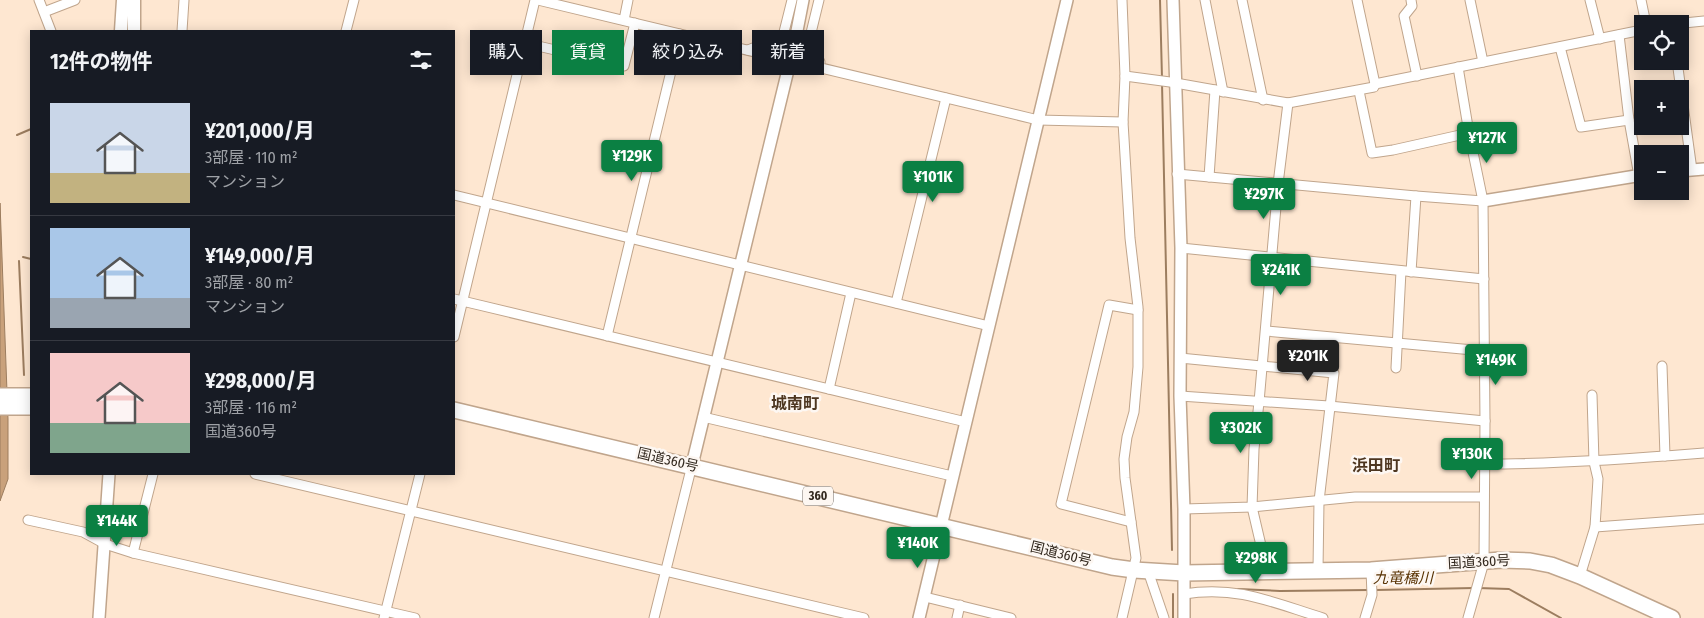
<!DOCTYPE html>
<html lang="ja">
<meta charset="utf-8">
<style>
body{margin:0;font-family:"Fira Sans Condensed","Noto Sans JP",sans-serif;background:#242831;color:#f1f3f6;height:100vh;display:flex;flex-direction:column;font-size:19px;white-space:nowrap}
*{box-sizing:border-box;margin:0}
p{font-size:16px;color:#9ea1a6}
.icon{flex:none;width:28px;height:28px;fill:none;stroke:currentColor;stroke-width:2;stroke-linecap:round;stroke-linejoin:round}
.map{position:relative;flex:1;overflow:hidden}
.sheet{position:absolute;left:30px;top:30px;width:425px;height:445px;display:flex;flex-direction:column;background:#171b24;border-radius:0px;box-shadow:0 2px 12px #0003}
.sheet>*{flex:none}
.banner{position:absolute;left:470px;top:30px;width:475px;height:45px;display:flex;gap:10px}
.fabs{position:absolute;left:1634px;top:15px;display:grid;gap:10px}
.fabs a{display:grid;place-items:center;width:55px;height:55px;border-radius:0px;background:#171b24;box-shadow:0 2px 12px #0003;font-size:25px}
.price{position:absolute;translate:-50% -42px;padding:0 11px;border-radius:5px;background:#0b8043;color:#fff;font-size:16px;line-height:32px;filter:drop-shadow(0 1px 2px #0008)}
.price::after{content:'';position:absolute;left:50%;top:30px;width:15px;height:11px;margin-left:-8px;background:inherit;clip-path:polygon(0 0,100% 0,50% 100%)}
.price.on{background:#222;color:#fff}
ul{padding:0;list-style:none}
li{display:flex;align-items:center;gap:15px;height:125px;padding:0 20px}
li+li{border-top:1px solid #363941}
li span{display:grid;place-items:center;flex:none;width:140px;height:100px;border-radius:0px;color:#555}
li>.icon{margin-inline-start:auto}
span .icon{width:60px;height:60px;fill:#fffc;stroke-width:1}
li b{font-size:21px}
h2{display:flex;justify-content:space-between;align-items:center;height:60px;padding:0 20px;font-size:21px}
.tag{padding:0 18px;border-radius:0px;background:#171b24;box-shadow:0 2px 12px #0003;font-size:18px;line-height:45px}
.tag.on{background:#0b8043;color:#fff}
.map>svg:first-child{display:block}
</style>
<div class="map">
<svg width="1704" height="618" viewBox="0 0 1704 618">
<rect width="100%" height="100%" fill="#fee7d1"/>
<path fill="#c9a17b" stroke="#9c7d5f" d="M0,203l8,216v60l-8,22z"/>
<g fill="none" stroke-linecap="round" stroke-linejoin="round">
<g stroke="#9c7d5f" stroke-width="2">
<path d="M1160,0l2,78"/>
<path d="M1162,83l10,467"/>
<path d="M17,135l14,-6"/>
<path d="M23,257l8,2"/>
<path d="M19,261l5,114"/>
<path d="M1478,588l31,1 52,29"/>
<path d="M1238,589l42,2 89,-1"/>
<path d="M1376,590l98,-2"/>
<path d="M1173,594v24"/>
</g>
<defs>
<g id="street">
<path d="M39,0l12,31"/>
<path d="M538,0l500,120 85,2"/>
<path d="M1122,0l3,76 -2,46 7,116 8,69v60l-4,45 -7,25 -3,22 1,19 11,80 -14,60"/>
<path d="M1205,0l18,92"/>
<path d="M1242,0l21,100"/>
<path d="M1357,0l18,84"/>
<path d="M1411,0l1,6 -8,10 13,60"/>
<path d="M1470,0l13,62"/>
<path d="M1590,0l10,39"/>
<path d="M1641,0l5,24"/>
<path d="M44,12l31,-12"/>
<path d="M624,20l4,-20"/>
<path d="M1674,24l30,-3"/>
<path d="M182,31l2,-31"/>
<path d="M346,31l8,-31"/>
<path d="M1619,35l10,85 10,56"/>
<path d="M525,43l99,23 11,-43"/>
<path d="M1560,47l21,80 48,-7"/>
<path d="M748,50l10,-4 15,2 9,-8 10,-40"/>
<path d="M1677,61l15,109"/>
<path d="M819,67l1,-5 -11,-21 10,-41"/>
<path d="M1458,67l11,66 14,68 2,220 -1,141 -16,56"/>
<path d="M1125,76l45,6 118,21 86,-16 1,-3 267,-54"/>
<path d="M1359,91l13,62 21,-3 76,-17"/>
<path d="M1177,174l239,22 67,5"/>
<path d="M1209,177l6,-87"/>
<path d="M454,195l535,131"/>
<path d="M1181,248l303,31"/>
<path d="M1411,272l5,-76"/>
<path d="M454,299l512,123"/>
<path d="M896,303l50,-205"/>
<path d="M1266,331l218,20"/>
<path d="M607,336l73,-302"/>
<path d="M454,337l81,-337"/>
<path d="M1180,358l154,15 -15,128 -1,69"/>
<path d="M1662,366l3,90"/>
<path d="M1396,368l5,-97"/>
<path d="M829,389l22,-96"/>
<path d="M1180,396l149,10 156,15"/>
<path d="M703,417l249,59"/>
<path d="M1484,464c74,0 147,-5 220,-11"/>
<path d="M255,474l609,144"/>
<path d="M1184,509l68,-2 103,-10h129"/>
<path d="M28,520l55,12 22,12 28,9 282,65"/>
<path d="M1131,522l-70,-18 48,-199 29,5"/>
<path d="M1595,527l109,-8"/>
<path d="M133,553l20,-79"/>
<path d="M1148,571l16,47"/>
<path d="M1267,571l-15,-64 2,-58 5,-47 19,-218 10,-81"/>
<path d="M1580,576l15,-49 3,-48 -4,-17 -2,-67"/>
<path d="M1184,594c53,-9 90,9 139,24"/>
<path d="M925,597l86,21"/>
<path d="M384,618l36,-144"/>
<path d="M654,618l38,-153"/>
<path d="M957,618l3,-13"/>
<path d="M1365,618l7,-23 -1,-25"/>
</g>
<g id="secondary">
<path d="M1173,0l8,248 -1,148 4,113v109"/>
<path d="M1680,171l24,-2"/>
<path d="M1483,201l159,-26"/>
<path d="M692,465l103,-424 8,-41"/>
<path d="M99,618l10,-144"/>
<path d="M919,618l148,-618"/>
</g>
<g id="primary">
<path d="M121,31l2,-31"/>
<path d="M134,31v-31"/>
</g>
<g id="highway">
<path d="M0,396h31"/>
<path d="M0,407h31"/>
<path d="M454,410l658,157 22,3 50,3 187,-3 130,-10 29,1 21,4 29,11 92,42"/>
</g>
</defs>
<use href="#street" stroke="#c0a58c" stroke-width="11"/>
<use href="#secondary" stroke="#c0a58c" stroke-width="14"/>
<use href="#primary" stroke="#c0a58c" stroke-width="15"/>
<use href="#highway" stroke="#c0a58c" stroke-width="18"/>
<use href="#street" stroke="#fff" stroke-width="9"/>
<use href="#secondary" stroke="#fff" stroke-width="11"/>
<use href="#primary" stroke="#fff" stroke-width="12"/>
<use href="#highway" stroke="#fff" stroke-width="15"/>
</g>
<g text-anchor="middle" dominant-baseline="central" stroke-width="5" stroke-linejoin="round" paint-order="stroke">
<rect fill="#fdf7f2" stroke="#70675e" stroke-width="1" x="803" y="486.5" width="30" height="19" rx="4"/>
<g font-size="12" font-weight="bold" fill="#33291f">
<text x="818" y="496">360</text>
</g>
<g font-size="14" fill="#33291f" stroke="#fdf7f2">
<text transform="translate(668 460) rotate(13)">国道360号</text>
<text transform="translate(1061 554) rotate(14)">国道360号</text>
<text transform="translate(1479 562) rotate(-3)">国道360号</text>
</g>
<g font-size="15" font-style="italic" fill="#573100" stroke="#fdf7f2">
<text x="1403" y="578">九竜橋川</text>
</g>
<g font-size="16" font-weight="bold" fill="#4d3620" stroke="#fdf7f2">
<text x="795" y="403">城南町</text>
<text x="1376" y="465">浜田町</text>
</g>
</g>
</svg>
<div class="fabs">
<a><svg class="icon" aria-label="locate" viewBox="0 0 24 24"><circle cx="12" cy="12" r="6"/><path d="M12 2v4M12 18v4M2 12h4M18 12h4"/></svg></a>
<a>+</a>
<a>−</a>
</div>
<b class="price" style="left:1487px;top:164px">¥127K</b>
<b class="price" style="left:632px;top:182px">¥129K</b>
<b class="price" style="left:933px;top:203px">¥101K</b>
<b class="price" style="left:1264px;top:220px">¥297K</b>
<b class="price" style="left:1281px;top:296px">¥241K</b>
<b class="price on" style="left:1308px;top:382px">¥201K</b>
<b class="price" style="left:1496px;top:386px">¥149K</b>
<b class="price" style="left:1241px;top:454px">¥302K</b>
<b class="price" style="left:1472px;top:480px">¥130K</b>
<b class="price" style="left:117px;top:547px">¥144K</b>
<b class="price" style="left:918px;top:569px">¥140K</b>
<b class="price" style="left:1256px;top:584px">¥298K</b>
<div class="banner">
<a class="tag">購入</a>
<a class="tag on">賃貸</a>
<a class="tag">絞り込み</a>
<a class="tag">新着</a>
</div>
<section class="sheet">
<h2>12件の物件<svg class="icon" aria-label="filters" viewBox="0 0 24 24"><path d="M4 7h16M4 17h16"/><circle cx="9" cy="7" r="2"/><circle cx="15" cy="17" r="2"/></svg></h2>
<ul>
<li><span style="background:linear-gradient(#c9d6e8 70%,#c2b280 0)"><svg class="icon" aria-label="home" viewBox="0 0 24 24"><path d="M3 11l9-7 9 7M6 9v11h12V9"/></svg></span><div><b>¥201,000/月</b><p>3部屋 · 110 m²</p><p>マンション</p></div></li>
<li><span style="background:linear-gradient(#a9c7e8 70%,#9aa5b1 0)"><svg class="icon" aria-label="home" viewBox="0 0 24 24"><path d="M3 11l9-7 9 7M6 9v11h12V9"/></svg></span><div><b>¥149,000/月</b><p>3部屋 · 80 m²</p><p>マンション</p></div></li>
<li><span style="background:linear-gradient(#f6c9c9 70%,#7fa58c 0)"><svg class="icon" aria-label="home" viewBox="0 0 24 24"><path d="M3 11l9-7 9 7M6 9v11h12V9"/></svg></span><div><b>¥298,000/月</b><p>3部屋 · 116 m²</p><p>国道360号</p></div></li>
</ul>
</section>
</div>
